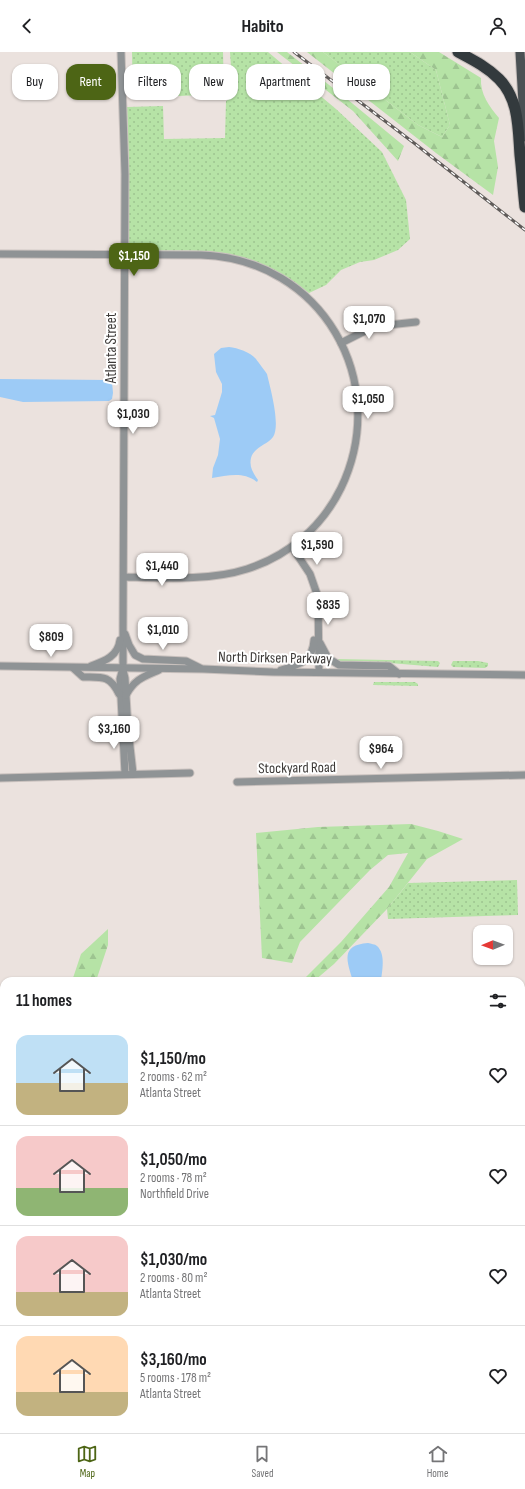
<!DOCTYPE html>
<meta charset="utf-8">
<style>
body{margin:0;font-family:"Sofia Sans Condensed",sans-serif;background:#f6f6f6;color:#202124;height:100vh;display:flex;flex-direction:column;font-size:15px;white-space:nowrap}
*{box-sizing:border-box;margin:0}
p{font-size:13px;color:#757577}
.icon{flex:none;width:22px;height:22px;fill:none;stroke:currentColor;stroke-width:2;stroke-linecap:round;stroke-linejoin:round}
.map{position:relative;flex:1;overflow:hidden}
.details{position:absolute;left:0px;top:925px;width:525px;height:456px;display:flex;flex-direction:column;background:#fff;border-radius:12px 12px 0 0;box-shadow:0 1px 3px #0004}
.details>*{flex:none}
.guide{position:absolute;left:12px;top:12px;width:501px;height:36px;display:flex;gap:8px}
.needle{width:26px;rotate:269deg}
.tools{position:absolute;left:473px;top:873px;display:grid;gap:8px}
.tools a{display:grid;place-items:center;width:40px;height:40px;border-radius:8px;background:#fff;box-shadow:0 1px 3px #0004;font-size:20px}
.price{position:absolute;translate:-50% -34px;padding:0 9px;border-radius:8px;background:#fff;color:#222;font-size:13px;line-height:26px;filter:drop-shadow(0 1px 2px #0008)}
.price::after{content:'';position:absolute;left:50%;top:24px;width:12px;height:9px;margin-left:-6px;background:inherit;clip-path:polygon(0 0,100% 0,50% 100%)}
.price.current{background:#4d6515;color:#fff}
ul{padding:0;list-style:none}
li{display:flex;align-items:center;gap:12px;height:100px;padding:0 16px}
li+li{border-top:1px solid #e0e0e0}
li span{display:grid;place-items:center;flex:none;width:112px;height:80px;border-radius:12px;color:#555}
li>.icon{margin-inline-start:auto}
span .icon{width:48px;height:48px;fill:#fffc;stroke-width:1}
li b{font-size:17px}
h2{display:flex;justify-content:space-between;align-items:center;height:48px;padding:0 16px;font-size:17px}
.pill{padding:0 14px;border-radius:12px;background:#fff;box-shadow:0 1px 3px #0004;font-size:14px;line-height:36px}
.pill.current{background:#4d6515;color:#fff}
header{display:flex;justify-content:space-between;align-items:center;height:52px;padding:0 16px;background:#fff;font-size:18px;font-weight:700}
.tab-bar{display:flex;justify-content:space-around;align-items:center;height:56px;border-top:1px solid #e0e0e0;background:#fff;font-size:11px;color:#757577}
.tab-bar a{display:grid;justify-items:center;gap:2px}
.tab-bar .current{color:#4d6515}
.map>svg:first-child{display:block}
</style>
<header><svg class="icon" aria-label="back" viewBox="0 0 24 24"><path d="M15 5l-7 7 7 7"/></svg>Habito<svg class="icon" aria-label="person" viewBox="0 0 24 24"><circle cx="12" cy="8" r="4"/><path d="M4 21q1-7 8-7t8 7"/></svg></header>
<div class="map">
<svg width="525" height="1381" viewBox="0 0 525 1381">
<defs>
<pattern id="grass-dots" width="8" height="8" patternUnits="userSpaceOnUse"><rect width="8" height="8" fill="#b6e3a6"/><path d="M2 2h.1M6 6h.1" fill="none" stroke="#9dc490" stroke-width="1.8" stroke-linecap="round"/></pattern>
<pattern id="forest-firs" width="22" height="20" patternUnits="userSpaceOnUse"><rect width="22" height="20" fill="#b6e3a6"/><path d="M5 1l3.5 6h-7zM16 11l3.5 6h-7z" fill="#9dc490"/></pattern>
</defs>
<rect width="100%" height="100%" fill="#ebe2de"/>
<g fill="url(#grass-dots)">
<path d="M132,0h91l1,42 -91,4z"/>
<path d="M230,0h38l68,57 46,43 24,48 4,39 -12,11 -24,10 -14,2 -19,8 -15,15 -17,8c-29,-22 -61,-38 -97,-41 -26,-3 -51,0 -77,-2l-5,-3 -1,-5v-72l-2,-63 36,-1 1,33 61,-1 1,-37 7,-4z"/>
<path d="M323,0h87l26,18 14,55 -8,12 -24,-12z"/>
<path d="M336,607l102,2 2,2 -2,4 -48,-4 -51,-1z"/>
<path d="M453,609h25l10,2v3l-3,2 -32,-1 -2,-2z"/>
<path d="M374,630h41l3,2v2l-45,-1z"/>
<path d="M517,828l1,35 -130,4 -1,-10 21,-26z"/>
</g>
<g fill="url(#forest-firs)">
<path d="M277,0h10l60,47 57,47 -6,15 -45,-50z"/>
<path d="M307,0h16l95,73 24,12 8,-12 -14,-55 -26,-18h29l42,26c-1,16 8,28 18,40l-5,23 4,26 -5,28 -57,-42z"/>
<path d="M411,772l27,7 25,8 -36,20 -40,50 -53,55 -20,17h-12l39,-39 48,-55 19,-34 -20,2 -18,15 -70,72 -8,21 -30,-5 -6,-125 62,-6z"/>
<path d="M108,877v16l-12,36h-24l9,-27z"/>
<path d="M4,1016v68l-4,-4v-61z"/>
<path d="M4,1190v44l-4,2v-44z"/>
</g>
<g fill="#9dcbf6">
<path d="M229,295c9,1 21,5 27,12 2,3 10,13 11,15 3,13 14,51 6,63 -6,8 -19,10 -22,21 -2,9 2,15 7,22l-1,2c-14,-11 -30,-6 -45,-4l1,-10 5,-13 2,-16 -6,-21 -4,-2 5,-1 7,-23v-8l-6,-12 -2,-18 7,-6z"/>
<path d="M0,327l109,1 3,2 1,11 -1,6 -3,2 -86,1 -23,-5z"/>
<path d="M368,891c3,1 7,1 9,3 9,8 5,25 4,35h-28c-6,-20 -13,-36 15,-38z"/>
<path d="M0,1101l4,7v51l-4,3z"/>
</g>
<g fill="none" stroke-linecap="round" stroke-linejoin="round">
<defs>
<g id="minor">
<path d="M121,0l4,122 -2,454v40l-3,11 5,94"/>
<path d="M0,202l201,1c121,4 191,126 140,233 -19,39 -53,68 -94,81 -37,12 -84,9 -123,8"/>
<path d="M341,291l28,-14 10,-3 37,-4"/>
<path d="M292,495l18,27 8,23 1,75"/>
<path d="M125,582l4,11 6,10 8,4 43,2 14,7"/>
<path d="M320,591l8,15 11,7 50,1 10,8"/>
<path d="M0,614l203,3 70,3 252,3"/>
<path d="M91,614c14,-5 27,-10 29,-26"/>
<path d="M73,616l10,9c19,0 27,-2 36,17"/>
<path d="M123,618l2,8 3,51 5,44"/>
<path d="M281,618c18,-5 32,-9 33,-30"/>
<path d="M126,643c9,-16 17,-18 33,-25"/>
<path d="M0,726l190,-5"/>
<path d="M237,730l288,-7"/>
<path d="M521,1023l4,-1"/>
<path d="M521,1332l4,-1"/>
<path d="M0,1344h4"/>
</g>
<path id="major" d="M520,0l5,85"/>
<path id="highway" d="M458,0c15,8 29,15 41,27 20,20 19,49 21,76 2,17 3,35 5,52"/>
</defs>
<use href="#minor" stroke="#c8c0bd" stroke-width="9"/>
<use href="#major" stroke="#c8c0bd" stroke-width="11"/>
<use href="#highway" stroke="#c8c0bd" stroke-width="13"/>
<use href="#minor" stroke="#8f9395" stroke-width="7"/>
<use href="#major" stroke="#4b5154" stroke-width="9"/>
<use href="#highway" stroke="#333a3d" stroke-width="11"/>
<defs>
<path id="rail" d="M294,0l120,91 111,87"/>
</defs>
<use href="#rail" stroke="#5f5b59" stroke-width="3"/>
<use href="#rail" stroke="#fff" stroke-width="1.5" stroke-dasharray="4.5" stroke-linecap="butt"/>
</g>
<g text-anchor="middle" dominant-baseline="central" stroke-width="4" stroke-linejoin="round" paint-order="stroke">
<g font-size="15" fill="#3c3937" stroke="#fff">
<text transform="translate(111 296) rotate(-90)">Atlanta Street</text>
<text transform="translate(275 606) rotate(1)">North Dirksen Parkway</text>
<text transform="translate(297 716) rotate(-1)">Stockyard Road</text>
</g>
</g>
</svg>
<div class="tools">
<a><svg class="needle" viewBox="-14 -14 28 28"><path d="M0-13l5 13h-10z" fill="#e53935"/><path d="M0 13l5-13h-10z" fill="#757577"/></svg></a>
</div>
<b class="price current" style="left:134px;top:225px">$1,150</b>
<b class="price" style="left:369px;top:288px">$1,070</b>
<b class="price" style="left:368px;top:368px">$1,050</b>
<b class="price" style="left:133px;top:383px">$1,030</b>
<b class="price" style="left:317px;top:514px">$1,590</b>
<b class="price" style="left:162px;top:535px">$1,440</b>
<b class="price" style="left:328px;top:574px">$835</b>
<b class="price" style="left:163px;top:599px">$1,010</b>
<b class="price" style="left:51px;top:606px">$809</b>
<b class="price" style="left:114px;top:698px">$3,160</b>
<b class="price" style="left:381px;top:718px">$964</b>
<div class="guide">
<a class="pill">Buy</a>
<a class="pill current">Rent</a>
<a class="pill">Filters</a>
<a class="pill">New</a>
<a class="pill">Apartment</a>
<a class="pill">House</a>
</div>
<section class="details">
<h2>11 homes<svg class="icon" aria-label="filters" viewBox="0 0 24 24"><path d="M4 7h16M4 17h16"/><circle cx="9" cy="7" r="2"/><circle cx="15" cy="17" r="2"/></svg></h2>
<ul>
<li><span style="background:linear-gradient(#bfe0f5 60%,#c2b280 0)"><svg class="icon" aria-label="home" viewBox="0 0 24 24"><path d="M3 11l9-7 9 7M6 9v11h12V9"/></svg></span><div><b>$1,150/mo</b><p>2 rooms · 62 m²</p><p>Atlanta Street</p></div><svg class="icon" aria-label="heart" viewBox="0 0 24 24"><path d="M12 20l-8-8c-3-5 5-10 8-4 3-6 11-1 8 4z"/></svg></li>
<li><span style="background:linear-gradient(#f6c9c9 65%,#8fb573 0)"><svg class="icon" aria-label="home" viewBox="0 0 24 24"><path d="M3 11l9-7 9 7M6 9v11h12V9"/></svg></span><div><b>$1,050/mo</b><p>2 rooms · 78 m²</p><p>Northfield Drive</p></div><svg class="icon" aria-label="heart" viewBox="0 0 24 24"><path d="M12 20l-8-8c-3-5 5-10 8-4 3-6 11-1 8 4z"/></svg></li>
<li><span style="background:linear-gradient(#f6c9c9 70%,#c2b280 0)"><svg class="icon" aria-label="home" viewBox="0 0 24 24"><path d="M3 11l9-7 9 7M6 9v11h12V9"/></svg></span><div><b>$1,030/mo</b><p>2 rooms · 80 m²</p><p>Atlanta Street</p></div><svg class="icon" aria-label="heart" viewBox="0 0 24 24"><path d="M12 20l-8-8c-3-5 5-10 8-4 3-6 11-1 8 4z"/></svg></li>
<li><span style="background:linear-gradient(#ffd9b3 70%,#c2b280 0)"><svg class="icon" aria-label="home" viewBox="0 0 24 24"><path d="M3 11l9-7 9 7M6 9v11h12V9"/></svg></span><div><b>$3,160/mo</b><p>5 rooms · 178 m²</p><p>Atlanta Street</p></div><svg class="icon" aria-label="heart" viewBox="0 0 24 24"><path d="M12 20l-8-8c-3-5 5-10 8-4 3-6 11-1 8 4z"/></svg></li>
</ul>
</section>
</div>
<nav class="tab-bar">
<a class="current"><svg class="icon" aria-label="map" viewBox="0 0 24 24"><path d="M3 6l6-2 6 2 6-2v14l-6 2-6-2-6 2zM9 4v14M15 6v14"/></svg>Map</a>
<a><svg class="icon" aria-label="saved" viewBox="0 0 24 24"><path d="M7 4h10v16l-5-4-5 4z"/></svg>Saved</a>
<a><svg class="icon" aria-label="home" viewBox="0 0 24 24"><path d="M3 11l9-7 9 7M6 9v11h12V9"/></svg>Home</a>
</nav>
